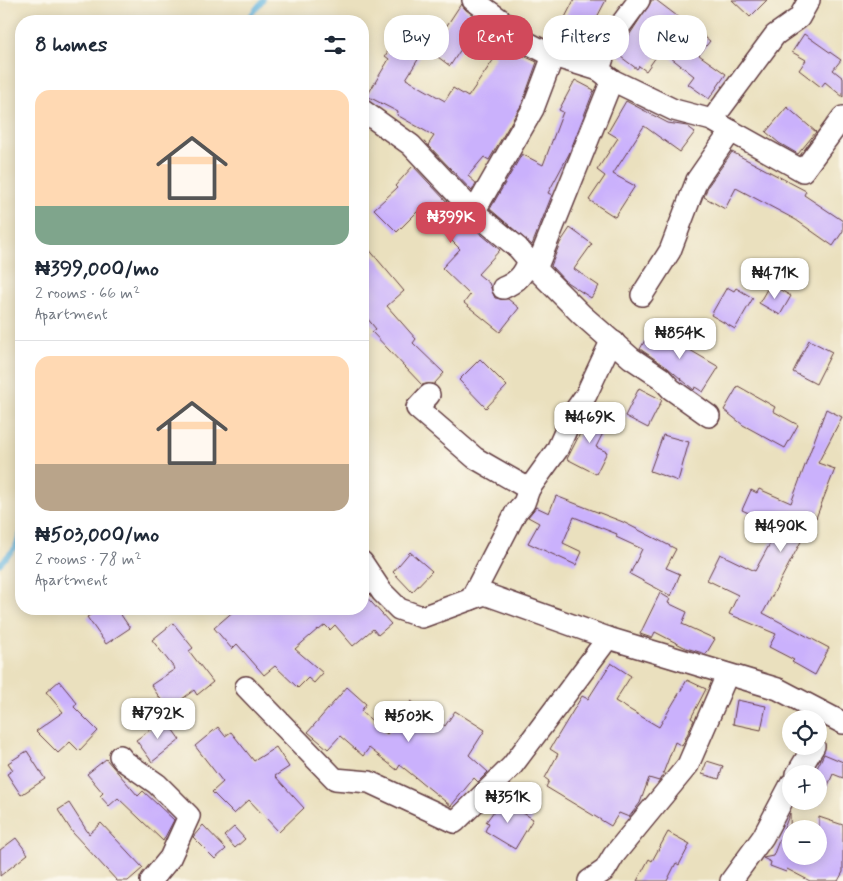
<!DOCTYPE html>
<meta charset="utf-8">
<style>
body{margin:0;font-family:Mynerve,sans-serif;background:#f6f6f7;color:#1f2937;height:100vh;display:flex;flex-direction:column;font-size:19px;white-space:nowrap}
*{box-sizing:border-box;margin:0}
p{font-size:16px;color:#747a83}
.icon{flex:none;width:28px;height:28px;fill:none;stroke:currentColor;stroke-width:2;stroke-linecap:round;stroke-linejoin:round}
.map{position:relative;flex:1;overflow:hidden}
.drawer{position:absolute;left:15px;top:15px;width:354px;height:600px;display:flex;flex-direction:column;background:#fff;border-radius:20px;box-shadow:0 2px 12px #0003}
.drawer>*{flex:none}
.banner{position:absolute;left:384px;top:15px;width:384px;height:45px;display:flex;gap:10px}
.fabs{position:absolute;left:782px;top:710px;display:grid;gap:10px}
.fabs a{display:grid;place-items:center;width:45px;height:45px;border-radius:50%;background:#fff;box-shadow:0 2px 12px #0003;font-size:25px}
.price{position:absolute;translate:-50% -42px;padding:0 11px;border-radius:10px;background:#fff;color:#222;font-size:16px;line-height:32px;filter:drop-shadow(0 1px 2px #0008)}
.price::after{content:'';position:absolute;left:50%;top:30px;width:15px;height:11px;margin-left:-8px;background:inherit;clip-path:polygon(0 0,100% 0,50% 100%)}
.price.selected{background:#d1495b;color:#fff}
ul{padding:0;list-style:none}
li{display:grid;align-content:center;gap:10px;height:265px;padding:0 20px}
li+li{border-top:1px solid #e0e1e3}
li span{display:grid;place-items:center;height:155px;border-radius:15px;color:#555}
li>.icon{margin-inline-start:auto}
span .icon{width:90px;height:90px;fill:#fffc;stroke-width:1}
li b{font-size:21px}
h2{display:flex;justify-content:space-between;align-items:center;height:60px;padding:0 20px;font-size:21px}
.tag{padding:0 18px;border-radius:20px;background:#fff;box-shadow:0 2px 12px #0003;font-size:18px;line-height:45px}
.tag.selected{background:#d1495b;color:#fff}
.map>svg:first-child{display:block}
</style>
<div class="map">
<svg width="843" height="881" viewBox="0 0 843 881">
<rect width="100%" height="100%" fill="#fbf7ec"/>
<filter id="ink" filterUnits="userSpaceOnUse"><feTurbulence type="fractalNoise" baseFrequency=".02" numOctaves="2"/><feDisplacementMap in="SourceGraphic" scale="10" xChannelSelector="R" yChannelSelector="G"/><feConvolveMatrix kernelMatrix="1 2 1 2 8 2 1 2 1" color-interpolation-filters="sRGB"/></filter>
<filter id="wash" filterUnits="userSpaceOnUse"><feTurbulence type="fractalNoise" baseFrequency=".0096" numOctaves="4" result="noise"/><feDisplacementMap in="SourceGraphic" scale="20" xChannelSelector="R" yChannelSelector="G"/><feGaussianBlur stdDeviation="1.12" result="paint"/><feColorMatrix in="noise" values="0 0 0 0 0 0 0 0 0 0 0 0 0 0 0 0 0 1.4 0 .05"/><feComposite in="paint" operator="in"/></filter>
<g filter="url(#wash)">
<rect width="100%" height="100%" fill="#eae0be"/>
<g fill="none" stroke-linecap="round" stroke-linejoin="round">
<g stroke="#64b5df" stroke-width="5">
<path d="M246,21l17,-21"/>
<path d="M0,564l15,-16 6,-16"/>
</g>
</g>
<g id="blocks">
<g fill="#cab1fc">
<path d="M574,0h32l-23,44 -25,-13z"/>
<path d="M652,0h4l54,41 -11,14 27,19 -17,25 -21,-15 6,-8 -33,-26 -15,21 -7,-5 -2,3 -20,-15z"/>
<path d="M732,0h35l-17,17z"/>
<path d="M461,4l5,6 14,10 -30,46 -20,-15z"/>
<path d="M475,34l62,28 -15,42 -33,56 -5,-3 -16,19 8,7 -4,8 -44,-46 6,-9 -37,-21 1,-3 -31,-16 22,-37 -4,-3 8,-13 5,3 3,-6 21,13 -16,26 39,22 8,-13 15,9 28,-41 -25,-13z"/>
<path d="M804,34l37,26 -8,10 10,8v19l-18,-15 -4,5 -22,-17 7,-10 -14,-8z"/>
<path d="M575,80l19,10 -25,64 -21,39 4,2 -20,50 -42,-36 32,-55 21,11 20,-53 -4,-2z"/>
<path d="M626,101l42,22 19,3 8,6 -15,20 -36,-26 -31,48 22,12 -20,31 -26,-17 16,-24 -8,-6 21,-32 -10,-6z"/>
<path d="M787,107l29,25 -18,22 -19,-11 -13,-11z"/>
<path d="M732,152l74,39 -2,4 39,26v10l-10,15 -37,-26 -60,-32 -11,21 -21,-12 4,-11z"/>
<path d="M413,166l52,55 35,29 -22,24 11,9 6,15 13,1 11,9 -19,24 -36,-29 6,-8 -28,-27 18,-19 -40,-40 -23,23 -23,-23 23,-21 -2,-2z"/>
<path d="M570,228l22,16 -18,25 25,17 -8,12 -26,-17 -14,-15 9,-23z"/>
<path d="M362,241l42,50 -17,15 29,33 -3,4 31,30 -10,11 -12,1 -50,-53 4,-3 -14,-17z"/>
<path d="M770,284l21,12 -11,19 -21,-12z"/>
<path d="M727,287l7,4 2,-3 17,10 -18,31 -24,-14z"/>
<path d="M652,328l67,39 -16,25 -8,-5 -1,3 -26,-22 -28,-19z"/>
<path d="M809,340l23,12 -16,32 -23,-12z"/>
<path d="M480,359l27,27 -21,22 -27,-28z"/>
<path d="M738,386l37,21 -2,4 25,14 -13,23 -42,-23 -19,-15z"/>
<path d="M639,388l23,12 -14,28 -23,-12z"/>
<path d="M826,409l16,8 -24,46 17,6 -19,49 -2,-1 -51,96 66,35 -14,27 -23,-13 2,-2 -25,-13 7,-13 -47,-20 9,-19 -31,-15 13,-26 35,17 24,-44 -37,-17 9,-20 6,3 2,-4 32,14z"/>
<path d="M592,410l18,9 -14,28 11,5 -11,22 -29,-15z"/>
<path d="M663,435l26,7 -11,39 -28,-10z"/>
<path d="M556,496l67,26 53,27 -10,19 14,6 -9,22 -41,-22 12,-25 -26,-12 1,-3 -43,-17 -11,26 19,9 -6,13 -48,-22 11,-20 -11,-6 8,-10 13,6z"/>
<path d="M410,552l22,19 -20,21 -19,-20z"/>
<path d="M362,592l29,32 -13,11 -5,-6 -20,17 -18,-21 -5,5 -5,-5 -6,5 -1,-1 -23,20 28,24 -9,10 -6,-5 -10,10 -23,-22 -11,9 -27,-31 -5,5 -18,-21 22,-19h126z"/>
<path d="M660,593l10,6 -2,4 19,9 -5,12 33,15 -9,15 -20,-6 -31,-16 -3,6 -12,-4z"/>
<path d="M100,609h17l13,19 -24,16 -19,-27z"/>
<path d="M173,623l20,25 -4,3 24,31 -16,13 -3,-5 -26,20 -17,-25 24,-16 -23,-29z"/>
<path d="M611,663l20,13 -16,25 44,26 28,-47 19,9 -15,29 3,2 -12,26 -7,-4 -13,34 -3,5 -10,-3 -9,25 -11,14 -10,-4 -8,13 -65,-39 3,-6 -4,-3 13,-24 -8,-5 32,-53 6,3z"/>
<path d="M59,681l18,22 -3,4 24,24 -19,20 -9,-9 -12,11 -22,-22 27,-19 -17,-20z"/>
<path d="M347,687l19,17 -5,7 26,23 24,-33 34,25 10,-15 30,19 -16,25 19,17 -10,10 -4,-4 -23,28 -51,-41 -3,5 -28,-22 -6,8 -23,-20 -12,13 -20,-17z"/>
<path d="M737,700l29,6 -5,24 -28,-6z"/>
<path d="M165,719l15,21 -28,22 -16,-22z"/>
<path d="M218,727l7,9 6,-4 23,29 22,-14 13,20 -14,9 29,32 -25,24 -30,-32 -15,14 -22,-22 11,-10 -28,-36z"/>
<path d="M27,751l18,28 -24,16 -14,-21 6,-4 -5,-7z"/>
<path d="M824,754l19,8v16l-10,-4 -14,32v-32h-5z"/>
<path d="M106,759l32,37 5,-5 31,29 -11,21 -45,-43 -9,8 -9,-10 3,-3 -16,-19z"/>
<path d="M707,761l16,5 -4,13 -17,-5z"/>
<path d="M502,800l31,19 -18,30 -30,-18 4,-8 -3,-1z"/>
<path d="M69,803l20,31 12,-11 42,45 -15,13h-11l-44,-48 -15,-23z"/>
<path d="M790,813l1,43h28v-39l24,8v47l-5,9h-28l-23,-12 -1,3 -16,-6 1,-4 -8,-4 10,-2z"/>
<path d="M203,825l23,24 -11,10 -22,-22z"/>
<path d="M234,827l11,12 -10,9 -11,-12z"/>
<path d="M668,832l22,12 -11,21 -3,-2 -9,18h-30l12,-22 3,2z"/>
<path d="M16,838l12,16 -28,22v-26z"/>
</g>
</g>
</g>
<g filter="url(#ink)">
<use href="#blocks" fill-opacity="0" stroke="#623c41" stroke-width="1"/>
<g fill="none" stroke-linecap="round" stroke-linejoin="round">
<defs>
<g id="minor">
<path d="M473,0l28,20 25,22 27,14 46,14 13,10 62,30 38,10 19,11"/>
<path d="M599,70l9,-28 31,-42"/>
<path d="M362,110l49,35 63,67 44,36 18,21 76,-189"/>
<path d="M712,120l63,-85 24,-17 10,-18"/>
<path d="M474,212l59,-103 20,-53"/>
<path d="M536,269l46,46 49,43 30,20 10,11 38,27"/>
<path d="M503,288c14,-6 21,-13 26,-28"/>
<path d="M642,295l28,-44 27,-71 34,-49 72,40 40,-54"/>
<path d="M429,395l-12,13 58,50 54,31"/>
<path d="M362,562l20,30 17,17 23,8 63,-23 123,44 170,51 65,34"/>
<path d="M471,599l45,-87 8,-9 5,-14 28,-39 17,-38 12,-17 22,-47 6,-6"/>
<path d="M246,687l89,92 34,3 86,40 57,-56 96,-128"/>
<path d="M120,756l4,5 33,23 32,32 -19,42 -19,23"/>
<path d="M797,774l17,-28"/>
<path d="M589,881l16,-11 9,-15 74,-90 39,-90"/>
<path d="M731,881l32,-44 28,-53"/>
</g>
</defs>
<use href="#minor" stroke="#623c41" stroke-width="24"/>
<use href="#minor" stroke="#fff" stroke-width="21"/>
</g>
</g>
</svg>
<div class="fabs">
<a><svg class="icon" aria-label="locate" viewBox="0 0 24 24"><circle cx="12" cy="12" r="6"/><path d="M12 2v4M12 18v4M2 12h4M18 12h4"/></svg></a>
<a>+</a>
<a>−</a>
</div>
<b class="price selected" style="left:451px;top:244px">₦399K</b>
<b class="price" style="left:775px;top:300px">₦471K</b>
<b class="price" style="left:680px;top:360px">₦854K</b>
<b class="price" style="left:590px;top:444px">₦469K</b>
<b class="price" style="left:781px;top:553px">₦490K</b>
<b class="price" style="left:158px;top:740px">₦792K</b>
<b class="price" style="left:409px;top:743px">₦503K</b>
<b class="price" style="left:508px;top:824px">₦351K</b>
<div class="banner">
<a class="tag">Buy</a>
<a class="tag selected">Rent</a>
<a class="tag">Filters</a>
<a class="tag">New</a>
</div>
<section class="drawer">
<h2>8 homes<svg class="icon" aria-label="filters" viewBox="0 0 24 24"><path d="M4 7h16M4 17h16"/><circle cx="9" cy="7" r="2"/><circle cx="15" cy="17" r="2"/></svg></h2>
<ul>
<li><span style="background:linear-gradient(#ffd9b3 75%,#7fa58c 0)"><svg class="icon" aria-label="home" viewBox="0 0 24 24"><path d="M3 11l9-7 9 7M6 9v11h12V9"/></svg></span><div><b>₦399,000/mo</b><p>2 rooms · 66 m²</p><p>Apartment</p></div></li>
<li><span style="background:linear-gradient(#ffd9b3 70%,#b9a48a 0)"><svg class="icon" aria-label="home" viewBox="0 0 24 24"><path d="M3 11l9-7 9 7M6 9v11h12V9"/></svg></span><div><b>₦503,000/mo</b><p>2 rooms · 78 m²</p><p>Apartment</p></div></li>
</ul>
</section>
</div>
